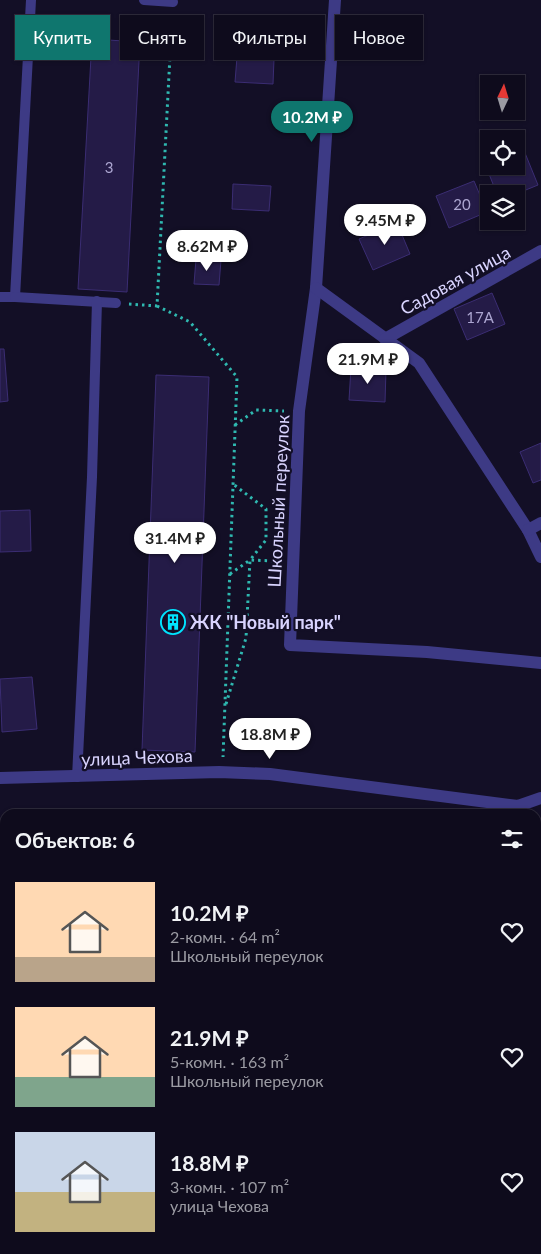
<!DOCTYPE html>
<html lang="ru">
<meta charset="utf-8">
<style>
body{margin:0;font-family:Lato,sans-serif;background:#171425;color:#f1f3f6;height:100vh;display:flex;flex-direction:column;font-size:19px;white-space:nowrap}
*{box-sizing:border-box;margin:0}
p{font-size:16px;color:#9b9ba3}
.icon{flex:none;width:28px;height:28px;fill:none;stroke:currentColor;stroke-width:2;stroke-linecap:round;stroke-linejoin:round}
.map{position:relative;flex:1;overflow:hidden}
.panel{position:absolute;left:0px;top:809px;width:541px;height:446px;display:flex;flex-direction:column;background:#0e0b1c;border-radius:15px 15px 0 0;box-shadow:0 1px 4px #0004,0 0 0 1px #2e2b3b}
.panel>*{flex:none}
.guide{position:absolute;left:15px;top:15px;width:511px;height:45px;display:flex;gap:10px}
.needle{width:32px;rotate:4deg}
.fabs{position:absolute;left:480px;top:75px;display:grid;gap:10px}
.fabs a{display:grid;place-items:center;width:45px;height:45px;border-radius:0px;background:#0e0b1c;box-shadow:0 1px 4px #0004,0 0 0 1px #2e2b3b;font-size:25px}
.price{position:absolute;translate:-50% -42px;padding:0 11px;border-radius:18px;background:#fff;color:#222;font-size:16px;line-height:32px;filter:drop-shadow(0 1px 2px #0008)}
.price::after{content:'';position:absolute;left:50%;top:30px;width:15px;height:11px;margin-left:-8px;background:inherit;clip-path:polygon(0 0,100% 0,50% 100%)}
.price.on{background:#0f766e;color:#fff}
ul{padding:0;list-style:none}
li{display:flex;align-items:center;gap:15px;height:125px;padding:0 15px}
li span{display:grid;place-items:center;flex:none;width:140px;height:100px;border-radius:0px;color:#555}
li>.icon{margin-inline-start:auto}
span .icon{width:60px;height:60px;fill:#fffc;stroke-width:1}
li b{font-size:21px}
h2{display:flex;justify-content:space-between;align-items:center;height:60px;padding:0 15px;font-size:21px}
.pill{padding:0 18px;border-radius:0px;background:#0e0b1c;box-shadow:0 1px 4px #0004,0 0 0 1px #2e2b3b;font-size:18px;line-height:45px}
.pill.on{background:#0f766e;color:#fff}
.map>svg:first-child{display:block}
</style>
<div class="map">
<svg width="541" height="1254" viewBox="0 0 541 1254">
<rect width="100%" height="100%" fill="#130f26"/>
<g fill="#241b47" stroke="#3b2d73">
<path d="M92,39l48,3 -13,250 -49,-3z"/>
<path d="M237,57l37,2 -1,25 -38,-2z"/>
<path d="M525,153l13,32 -22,9h-19l-10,-25 7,-3h22v-9z"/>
<path d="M474,181l13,31 -38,16 -13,-32z"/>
<path d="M233,184l38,2 -2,25 -37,-2z"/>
<path d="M397,223l13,31 -37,16 -14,-31z"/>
<path d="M196,259l25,1 -2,25 -25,-1z"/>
<path d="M492,293l13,31 -38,16 -13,-31z"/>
<path d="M0,349h4l4,52 -8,1z"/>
<path d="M351,368l35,2 -1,32 -36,-2z"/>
<path d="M156,375l53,2 -14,375 -53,-2z"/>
<path d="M541,443v37l-8,3 -13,-31z"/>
<path d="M30,510l1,41 -31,1v-41z"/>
<path d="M32,677l5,52 -35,3 -2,-53z"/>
<path d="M541,1229v25h-54l9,-4h40v-19z"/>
</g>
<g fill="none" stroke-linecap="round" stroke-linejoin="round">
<g stroke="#2fb8b0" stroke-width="3" stroke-dasharray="2.5 4" stroke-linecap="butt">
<path d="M129,304l28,2 15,-289"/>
<path d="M157,306l33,16 47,55 -14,380"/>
<path d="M235,425l21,-15 28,1"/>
<path d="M230,574l20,-14 27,1"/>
<path d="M226,704l20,-66 4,-78 16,-20v-31l-33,-25"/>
</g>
<g stroke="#3d3a85" stroke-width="10">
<path d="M144,0l29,2"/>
<path d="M0,297h15l16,-297"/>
<path d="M15,297l101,6"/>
<path d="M77,777l15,-300 5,-176"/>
</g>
<g stroke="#3d3a85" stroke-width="12">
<path d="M335,0l-19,288 -17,123 -9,234 137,7 114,11"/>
<path d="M316,288l103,75 109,167 13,27"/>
<path d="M385,339l156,-88"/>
<path d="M528,530l13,-7"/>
<path d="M0,778l219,-6 51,2 248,32 23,-8"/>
<path d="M536,1121l5,-1"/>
<path d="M0,1163l5,5"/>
</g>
</g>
<defs>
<symbol id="building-ring" viewBox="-11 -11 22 22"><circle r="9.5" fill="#130f26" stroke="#00e5ff" stroke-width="1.5"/><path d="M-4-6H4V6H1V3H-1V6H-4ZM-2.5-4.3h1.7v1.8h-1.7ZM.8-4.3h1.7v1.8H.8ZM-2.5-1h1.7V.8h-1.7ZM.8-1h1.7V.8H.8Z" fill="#00e5ff"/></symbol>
</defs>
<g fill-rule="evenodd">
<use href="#building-ring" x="159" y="608" width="28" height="28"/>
</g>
<g text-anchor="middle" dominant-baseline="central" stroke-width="4.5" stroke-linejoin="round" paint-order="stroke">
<g font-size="15" fill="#aca6d1">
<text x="109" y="167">3</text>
<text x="462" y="204">20</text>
<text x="480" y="317">17А</text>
</g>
<g font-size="18" fill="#d9d4ff" stroke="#130f26">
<text transform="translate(455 280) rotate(-29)">Садовая улица</text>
<text transform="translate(278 501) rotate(-87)">Школьный переулок</text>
<text transform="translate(137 757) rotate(-2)">улица Чехова</text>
</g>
<g font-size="18" font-weight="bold" fill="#d9d4ff" stroke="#130f26" text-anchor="start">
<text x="190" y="622">ЖК "Новый парк"</text>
</g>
</g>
</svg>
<div class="fabs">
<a><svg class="needle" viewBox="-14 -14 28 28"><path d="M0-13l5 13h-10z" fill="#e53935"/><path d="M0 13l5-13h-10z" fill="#9b9ba3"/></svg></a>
<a><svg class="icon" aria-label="locate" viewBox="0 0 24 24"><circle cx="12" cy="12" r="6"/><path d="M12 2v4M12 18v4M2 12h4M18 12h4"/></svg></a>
<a><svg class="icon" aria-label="layers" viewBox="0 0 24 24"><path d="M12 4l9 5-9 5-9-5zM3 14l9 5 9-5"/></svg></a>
</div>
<b class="price on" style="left:312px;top:143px">10.2M ₽</b>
<b class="price" style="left:385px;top:246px">9.45M ₽</b>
<b class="price" style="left:207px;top:272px">8.62M ₽</b>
<b class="price" style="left:368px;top:385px">21.9M ₽</b>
<b class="price" style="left:175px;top:564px">31.4M ₽</b>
<b class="price" style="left:270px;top:760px">18.8M ₽</b>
<div class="guide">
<a class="pill on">Купить</a>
<a class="pill">Снять</a>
<a class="pill">Фильтры</a>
<a class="pill">Новое</a>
</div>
<section class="panel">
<h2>Объектов: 6<svg class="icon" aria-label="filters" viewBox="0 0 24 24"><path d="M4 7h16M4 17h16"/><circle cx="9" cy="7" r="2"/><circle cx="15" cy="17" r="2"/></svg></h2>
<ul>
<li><span style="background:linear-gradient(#ffd9b3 75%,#b9a48a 0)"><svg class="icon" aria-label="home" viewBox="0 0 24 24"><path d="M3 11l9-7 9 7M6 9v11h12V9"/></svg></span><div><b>10.2M ₽</b><p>2-комн. · 64 m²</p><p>Школьный переулок</p></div><svg class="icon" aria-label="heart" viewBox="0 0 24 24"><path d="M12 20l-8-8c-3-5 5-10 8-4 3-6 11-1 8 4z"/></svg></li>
<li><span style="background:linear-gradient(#ffd9b3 70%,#7fa58c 0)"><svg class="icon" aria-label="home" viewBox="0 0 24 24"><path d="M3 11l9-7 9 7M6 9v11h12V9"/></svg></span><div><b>21.9M ₽</b><p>5-комн. · 163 m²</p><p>Школьный переулок</p></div><svg class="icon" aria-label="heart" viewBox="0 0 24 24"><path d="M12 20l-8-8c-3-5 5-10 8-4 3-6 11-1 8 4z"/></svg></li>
<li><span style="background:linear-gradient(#c9d6e8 60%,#c2b280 0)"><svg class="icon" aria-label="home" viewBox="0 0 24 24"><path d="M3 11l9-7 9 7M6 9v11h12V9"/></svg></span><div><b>18.8M ₽</b><p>3-комн. · 107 m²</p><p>улица Чехова</p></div><svg class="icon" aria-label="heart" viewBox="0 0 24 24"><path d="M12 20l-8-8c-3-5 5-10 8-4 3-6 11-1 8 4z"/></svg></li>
</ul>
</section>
</div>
